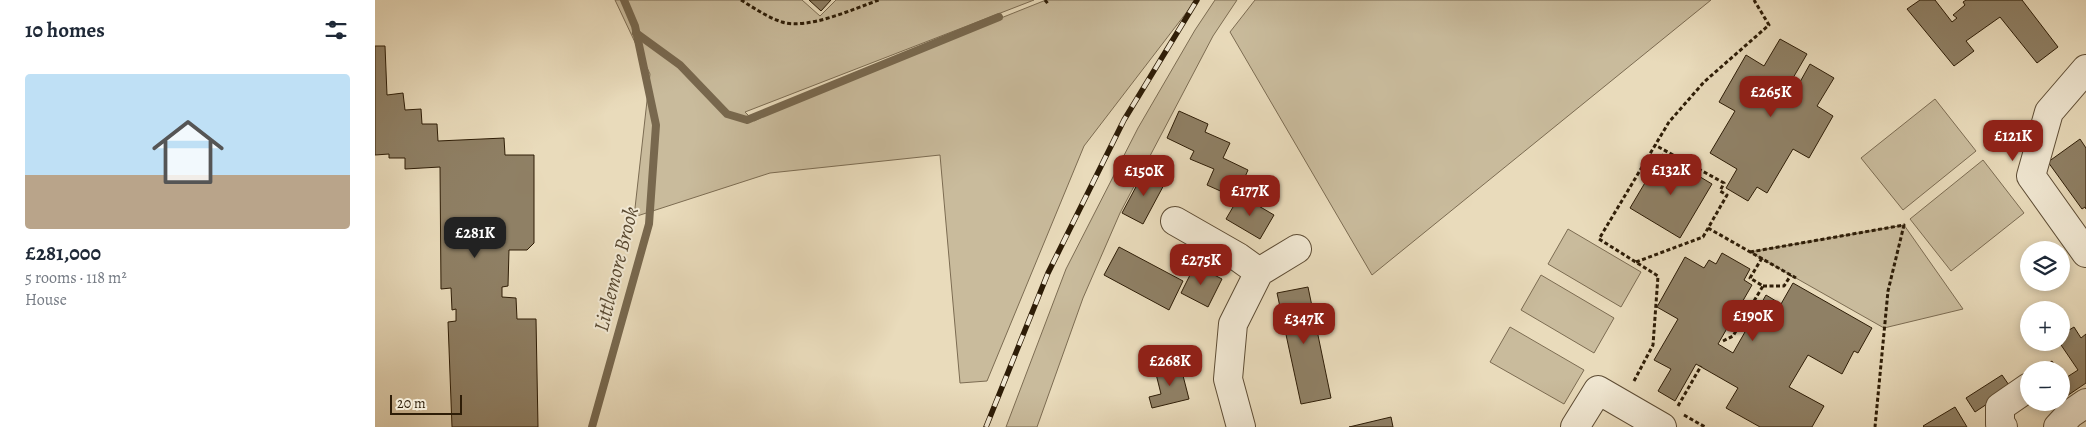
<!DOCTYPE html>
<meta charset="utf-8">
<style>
body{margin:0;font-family:Alegreya,serif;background:#f6f6f7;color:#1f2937;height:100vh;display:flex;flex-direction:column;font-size:19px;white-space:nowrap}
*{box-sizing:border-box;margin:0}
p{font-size:16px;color:#747a83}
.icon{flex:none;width:28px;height:28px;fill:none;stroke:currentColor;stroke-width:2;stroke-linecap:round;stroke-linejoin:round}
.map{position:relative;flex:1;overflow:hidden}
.details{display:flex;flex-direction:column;background:#fff;width:375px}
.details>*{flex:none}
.fabs{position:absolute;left:1645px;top:241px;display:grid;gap:10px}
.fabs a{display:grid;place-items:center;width:50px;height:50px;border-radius:50%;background:#fff;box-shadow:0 2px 8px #0003;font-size:25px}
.scale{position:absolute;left:15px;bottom:12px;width:72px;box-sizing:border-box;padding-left:5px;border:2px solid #2e1d07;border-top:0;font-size:14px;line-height:18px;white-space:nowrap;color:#2e1d07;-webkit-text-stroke:4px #f1e8d3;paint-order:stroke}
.price{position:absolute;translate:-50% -42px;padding:0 11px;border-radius:10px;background:#8f2418;color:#fff;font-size:16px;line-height:32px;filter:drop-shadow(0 1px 2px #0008)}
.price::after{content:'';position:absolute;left:50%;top:30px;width:15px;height:11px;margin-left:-8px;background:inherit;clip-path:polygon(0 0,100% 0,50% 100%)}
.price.active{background:#222;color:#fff}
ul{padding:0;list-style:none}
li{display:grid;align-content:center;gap:10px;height:265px;padding:0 25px}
li span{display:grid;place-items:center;height:155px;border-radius:5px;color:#555}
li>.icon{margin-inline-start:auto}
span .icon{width:90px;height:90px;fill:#fffc;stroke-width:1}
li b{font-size:21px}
h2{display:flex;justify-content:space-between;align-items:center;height:60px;padding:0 25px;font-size:21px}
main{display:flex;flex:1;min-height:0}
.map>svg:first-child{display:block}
</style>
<main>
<section class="details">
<h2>10 homes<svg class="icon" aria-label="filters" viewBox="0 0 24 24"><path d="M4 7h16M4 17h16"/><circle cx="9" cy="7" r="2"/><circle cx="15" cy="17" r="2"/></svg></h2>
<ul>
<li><span style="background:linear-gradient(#bfe0f5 65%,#b9a48a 0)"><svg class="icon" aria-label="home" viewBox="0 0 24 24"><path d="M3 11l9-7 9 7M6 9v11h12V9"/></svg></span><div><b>£281,000</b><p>5 rooms · 118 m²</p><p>House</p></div></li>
</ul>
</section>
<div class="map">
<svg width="1711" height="427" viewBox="0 0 1711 427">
<rect width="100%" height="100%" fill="#e9dbbb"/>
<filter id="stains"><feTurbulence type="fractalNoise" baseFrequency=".004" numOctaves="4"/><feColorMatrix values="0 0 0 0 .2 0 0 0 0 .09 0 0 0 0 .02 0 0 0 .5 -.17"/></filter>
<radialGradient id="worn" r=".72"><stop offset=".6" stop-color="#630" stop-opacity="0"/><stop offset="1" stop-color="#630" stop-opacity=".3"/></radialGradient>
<g fill="#c9bb9c" stroke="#7c6c52">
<path d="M240,0h187l18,16 16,-16h198l-289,112 9,9 96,-46 111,-41 85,-34h150l-112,146 -97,235 -27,2 -20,-228 -170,18 -136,44 16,-143z"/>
<path d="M840,0h22l-24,36 -93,177 -37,85 -46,129h-31l60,-158 72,-141 57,-98z"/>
<path d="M880,0h456l-339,275 -142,-243z"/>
<path d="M1560,99l41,52 -73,59 -42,-52z"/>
<path d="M1608,160l41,53 -73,58 -41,-52z"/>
<path d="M1529,225l59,84 -79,19 -134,-76z"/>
<path d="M1193,229l73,43 -20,35 -73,-43z"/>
<path d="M1166,275l73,43 -20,35 -73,-43z"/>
<path d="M1135,327l74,43 -20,34 -74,-42z"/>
</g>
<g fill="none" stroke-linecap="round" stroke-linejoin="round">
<g stroke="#78684e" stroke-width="8">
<path d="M261,33l44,32 47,49 20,6 252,-103"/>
<path d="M217,427l57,-203 7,-99 -21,-99 -11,-26"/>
</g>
</g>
<g fill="#8f8065" stroke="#2e1d07">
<path d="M434,0h22l-10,11z"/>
<path d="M1545,0h15l17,22 5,-4 -4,-3 12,-10 -2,-3 3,-2h56l36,47 -21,16 -37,-46 -34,24 8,10 -20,15 -47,-57z"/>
<path d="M1405,39l27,15 -14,24 7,4 10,-18 24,14 -17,28 16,10 -24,42 -16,-9 -26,44 -10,-6 -9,14 -22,-13 11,-19 -27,-16 25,-42 -16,-9 27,-47 18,11z"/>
<path d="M0,46h10l2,49 16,-2 2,17 16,-1 1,15h15l1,17 66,-3 1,17h29v88l-7,7h-18l-1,36 -6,1v10l14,1 1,21h19l2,108h-86l-4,-105 8,-1v-12l-4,1 -1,-22 -10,1 -1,-122 -35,2v-11h-16v-4l-14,1z"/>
<path d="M804,111l29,13 -3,8 25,11 -7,15 25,12 -12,28 -29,-13 7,-16 -24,-10 4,-8 -27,-13z"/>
<path d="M1705,139l6,9v61l-1,-2 -3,2 -34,-47z"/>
<path d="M1287,154l50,30 -32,54 -50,-30z"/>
<path d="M770,170l21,11 -23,43 -21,-11z"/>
<path d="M865,195l34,20 -14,24 -34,-20z"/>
<path d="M744,247l64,34 -14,29 -65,-35z"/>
<path d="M1347,253l28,16 -6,11 8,5 -34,59 15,9 33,-58 15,9 12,-21 79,45 -14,25 -4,-2 -12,23 -34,-19 -19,32 35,19 -12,21h-52l-34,-19 12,-20 -42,-24 -21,37 -17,-10 13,-22 -17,-9 24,-41 -21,-12 28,-50 19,11 5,-8 7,4z"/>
<path d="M820,265l27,14 -14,28 -27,-14z"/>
<path d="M933,287l23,111 -30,6 -24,-111z"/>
<path d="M1699,327l7,11 5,-4v49l-25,17v-25l3,4 14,-9 -19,-28h2v-7z"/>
<path d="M1677,361l6,9h-20z"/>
<path d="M805,364l9,35 -37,9 -3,-11 12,-3 -6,-24z"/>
<path d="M1627,375l9,13 -36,24 -9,-14z"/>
<path d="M1580,407l12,20h-43l-1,-1z"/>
<path d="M1016,417l2,10h-44z"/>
</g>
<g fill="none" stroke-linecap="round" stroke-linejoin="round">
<defs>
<g id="minor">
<path d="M1711,69l-37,43 -18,64 55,77"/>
<path d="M800,221l63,36 21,15"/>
<path d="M866,427l-13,-48 5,-55 26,-52 38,-23"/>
<path d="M1200,427l23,-37 64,37"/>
<path d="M1628,427l-3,-3v-17l29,-20"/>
<path d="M1683,427l12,-13 16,-11"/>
</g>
</defs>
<use href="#minor" stroke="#5d4c34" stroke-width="30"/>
<g stroke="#2e1d07" stroke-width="3" stroke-dasharray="4 2.5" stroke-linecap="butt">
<path d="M366,0c13,8 26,17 41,22 26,8 71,-13 97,-22"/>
<path d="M670,0l4,5"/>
<path d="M1333,228l88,50"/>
<path d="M1375,252l154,-27 -16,66 -13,136"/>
<path d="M1261,262l67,-25 24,-42 -7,-4 4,-8 -69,-38"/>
<path d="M1388,286h21l7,-11"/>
<path d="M1348,341l10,-5 30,-50 -13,-8 12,-20"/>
<path d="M1259,381l19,-36 5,-69 -59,-37 70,-117 35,-40 65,-57 -15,-25"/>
<path d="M1303,406l23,-40"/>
<path d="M1309,415l21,12"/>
</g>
<use href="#minor" stroke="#f1e8d3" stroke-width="28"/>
<defs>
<path id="rail" d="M611,427l62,-154 76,-153 73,-120"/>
</defs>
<use href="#rail" stroke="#2e1d07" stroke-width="5.5"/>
<use href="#rail" stroke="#f1e8d3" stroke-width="4" stroke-dasharray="11" stroke-linecap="butt"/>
</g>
<g text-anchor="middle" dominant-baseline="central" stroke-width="4" stroke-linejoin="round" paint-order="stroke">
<g font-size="21" font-style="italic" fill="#594931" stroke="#f1e8d3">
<text transform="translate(241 269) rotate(-76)">Littlemore Brook</text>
</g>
</g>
<rect width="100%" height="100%" filter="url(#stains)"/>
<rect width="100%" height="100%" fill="url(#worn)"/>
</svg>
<div class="fabs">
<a><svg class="icon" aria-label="layers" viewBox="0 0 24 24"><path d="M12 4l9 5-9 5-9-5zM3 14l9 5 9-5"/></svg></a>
<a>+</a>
<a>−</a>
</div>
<div class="scale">20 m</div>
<b class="price" style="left:1396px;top:118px">£265K</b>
<b class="price" style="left:1638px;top:162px">£121K</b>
<b class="price" style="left:1296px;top:196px">£132K</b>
<b class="price" style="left:769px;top:197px">£150K</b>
<b class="price" style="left:875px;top:217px">£177K</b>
<b class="price active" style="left:100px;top:259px">£281K</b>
<b class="price" style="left:826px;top:286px">£275K</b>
<b class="price" style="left:1378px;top:342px">£190K</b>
<b class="price" style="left:929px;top:345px">£347K</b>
<b class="price" style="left:795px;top:387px">£268K</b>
</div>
</main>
